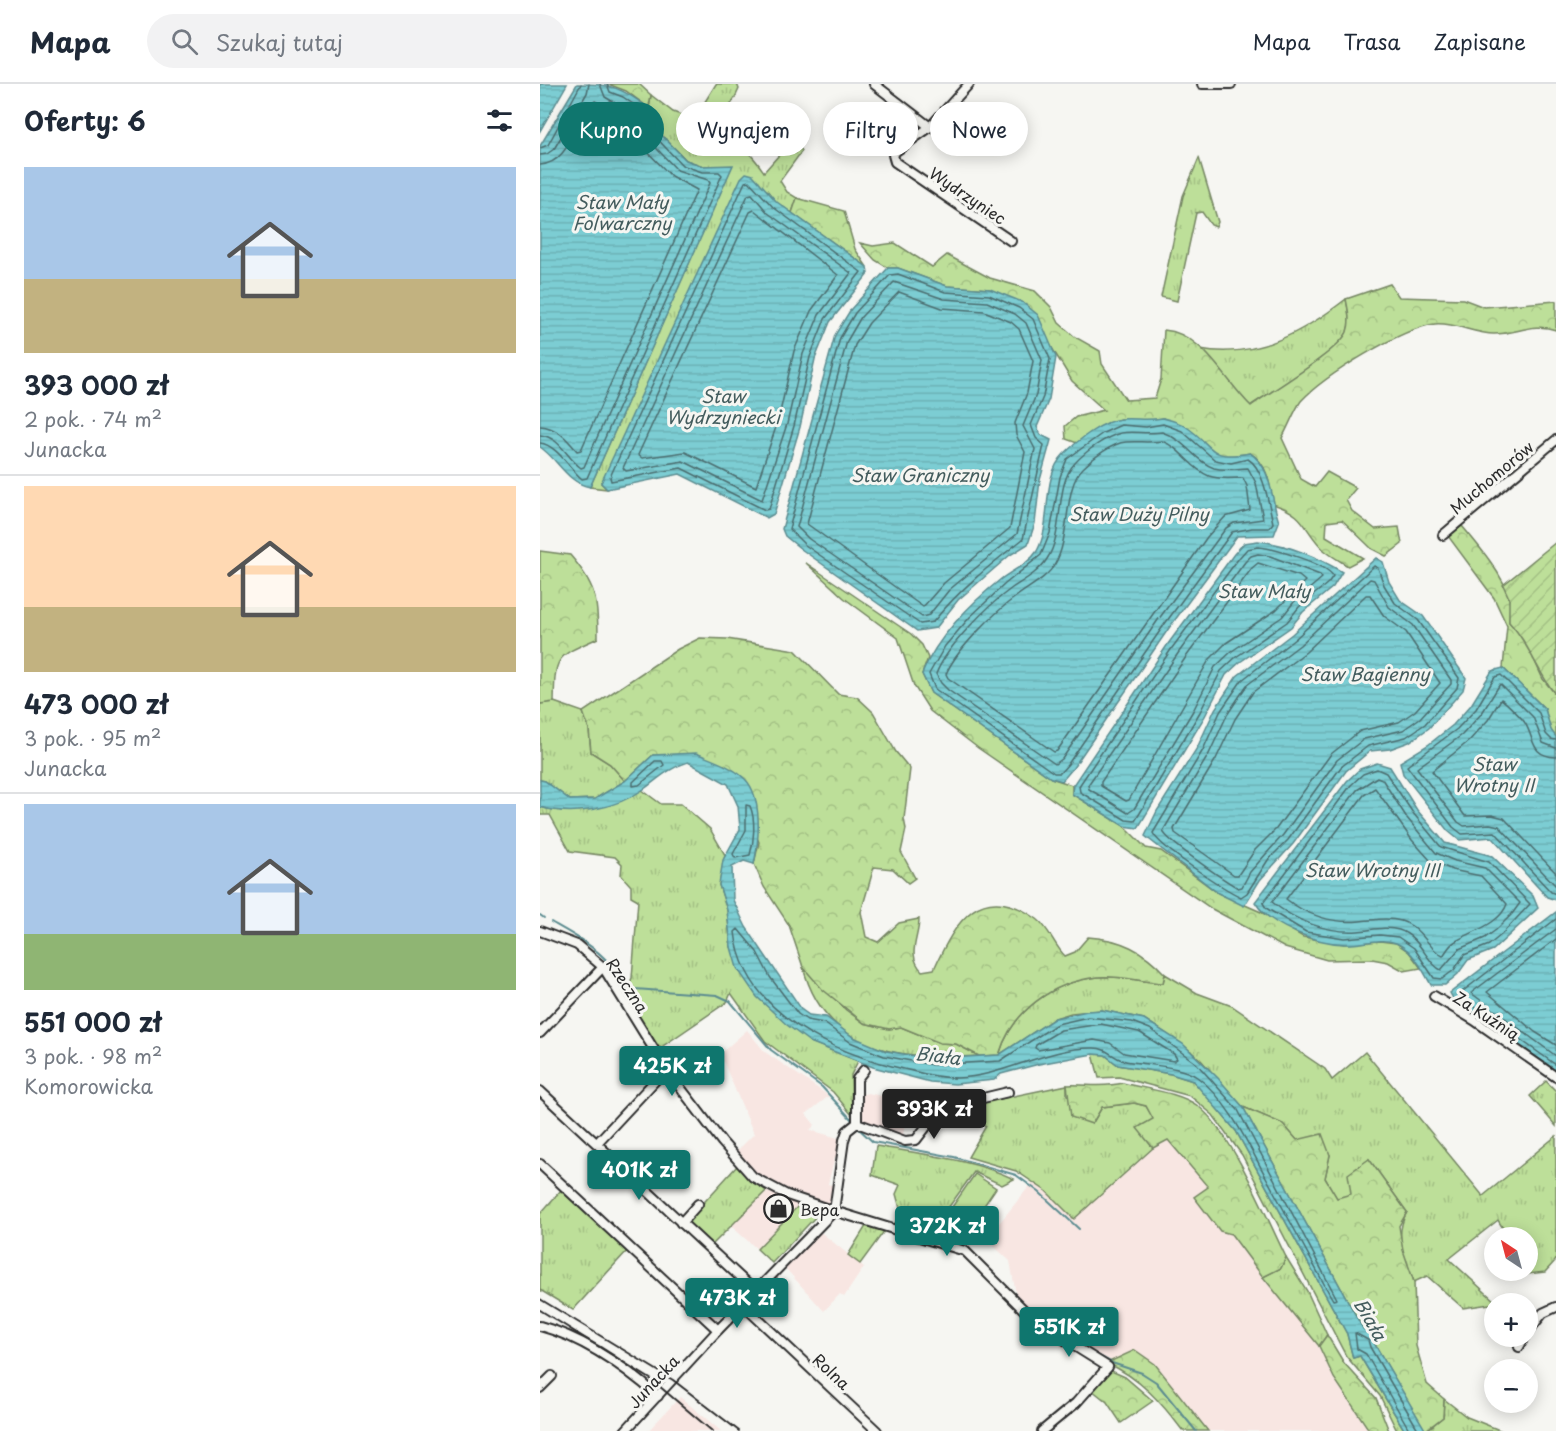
<!DOCTYPE html>
<html lang="pl">
<meta charset="utf-8">
<style>
body{margin:0;font-family:"Playpen Sans",sans-serif;background:#f2f2f3;color:#1f2937;height:100vh;display:flex;flex-direction:column;font-size:22px;white-space:nowrap}
*{box-sizing:border-box;margin:0}
p{font-size:20px;color:#747a83}
.icon{flex:none;width:33px;height:33px;fill:none;stroke:currentColor;stroke-width:2;stroke-linecap:round;stroke-linejoin:round}
.map{position:relative;flex:1;overflow:hidden}
.sheet{display:flex;flex-direction:column;background:#fff;width:540px}
.sheet>*{flex:none}
.hud{position:absolute;left:18px;top:18px;width:570px;height:54px;display:flex;gap:12px}
.needle{width:39px;rotate:324deg}
.tools{position:absolute;left:944px;top:1143px;display:grid;gap:12px}
.tools a{display:grid;place-items:center;width:54px;height:54px;border-radius:50%;background:#fff;box-shadow:0 3px 15px #0003;font-size:30px}
.price{position:absolute;translate:-50% -51px;padding:0 14px;border-radius:6px;background:#0f766e;color:#fff;font-size:20px;line-height:39px;filter:drop-shadow(0 2px 3px #0008)}
.price::after{content:'';position:absolute;left:50%;top:36px;width:18px;height:14px;margin-left:-9px;background:inherit;clip-path:polygon(0 0,100% 0,50% 100%)}
.price.selected{background:#222;color:#fff}
ul{padding:0;list-style:none}
li{display:grid;align-content:center;gap:12px;height:318px;padding:0 24px}
li+li{border-top:2px solid #e0e1e3}
li span{display:grid;place-items:center;height:186px;border-radius:0px;color:#555}
li>.icon{margin-inline-start:auto}
span .icon{width:108px;height:108px;fill:#fffc;stroke-width:1}
li b{font-size:26px}
h2{display:flex;justify-content:space-between;align-items:center;height:72px;padding:0 24px;font-size:26px}
.chip{padding:0 21px;border-radius:27px;background:#fff;box-shadow:0 3px 15px #0003;font-size:21px;line-height:54px}
.chip.selected{background:#0f766e;color:#fff}
header{display:flex;align-items:center;gap:36px;box-sizing:border-box;height:84px;padding:0 30px;background:#fff;border-bottom:2px solid #e0e1e3}
header strong{font-size:28px}
nav{display:flex;gap:33px;margin-inline-start:auto;font-size:21px}
.search{width:420px;height:54px;background:#f2f2f3;display:flex;align-items:center;gap:15px;box-sizing:border-box;padding:0 21px;border-radius:33px;color:#747a83;font-size:22px}
main{display:flex;flex:1;min-height:0}
.map>svg:first-child{display:block}
</style>
<header>
<strong>Mapa</strong>
<div class="search"><svg class="icon" aria-label="search" viewBox="0 0 24 24"><circle cx="10" cy="10" r="6"/><path d="M15 15l6 6"/></svg>Szukaj tutaj</div>
<nav><a>Mapa</a><a>Trasa</a><a>Zapisane</a></nav>
</header>
<main>
<section class="sheet">
<h2>Oferty: 6<svg class="icon" aria-label="filters" viewBox="0 0 24 24"><path d="M4 7h16M4 17h16"/><circle cx="9" cy="7" r="2"/><circle cx="15" cy="17" r="2"/></svg></h2>
<ul>
<li><span style="background:linear-gradient(#a9c7e8 60%,#c2b280 0)"><svg class="icon" aria-label="home" viewBox="0 0 24 24"><path d="M3 11l9-7 9 7M6 9v11h12V9"/></svg></span><div><b>393 000 zł</b><p>2 pok. · 74 m²</p><p>Junacka</p></div></li>
<li><span style="background:linear-gradient(#ffd9b3 65%,#c2b280 0)"><svg class="icon" aria-label="home" viewBox="0 0 24 24"><path d="M3 11l9-7 9 7M6 9v11h12V9"/></svg></span><div><b>473 000 zł</b><p>3 pok. · 95 m²</p><p>Junacka</p></div></li>
<li><span style="background:linear-gradient(#a9c7e8 70%,#8fb573 0)"><svg class="icon" aria-label="home" viewBox="0 0 24 24"><path d="M3 11l9-7 9 7M6 9v11h12V9"/></svg></span><div><b>551 000 zł</b><p>3 pok. · 98 m²</p><p>Komorowicka</p></div></li>
</ul>
</section>
<div class="map">
<svg width="1016" height="1347" viewBox="0 0 1016 1347">
<defs>
<pattern id="grass-tufts" width="24" height="20" patternUnits="userSpaceOnUse" patternTransform="scale(1.5)"><rect width="24" height="20" fill="#bddf99"/><path d="M3 7l-1-3M5 7V3M7 7l1-3M15 17l-1-3M17 17v-4M19 17l1-3" fill="none" stroke="#a3c084"/></pattern>
<pattern id="forest-crowns" width="20" height="18" patternUnits="userSpaceOnUse" patternTransform="scale(1.5)"><rect width="20" height="18" fill="#bddf99"/><path d="M2 6a3 3 0 1 1 6 0M12 15a3 3 0 1 1 6 0" fill="none" stroke="#a3c084"/></pattern>
<pattern id="garden-furrows" width="10" height="10" patternUnits="userSpaceOnUse" patternTransform="scale(1.5)"><rect width="10" height="10" fill="#bddf99"/><path d="M-1 1l2-2M0 10L10 0M9 11l2-2" fill="none" stroke="#a3c084"/></pattern>
<pattern id="water-rules" width="6" height="5" patternUnits="userSpaceOnUse" patternTransform="scale(1.5)"><rect width="6" height="5" fill="#7ccdd3"/><path d="M0 2.5h6" fill="none" stroke="#6bb0b5"/></pattern>
</defs>
<rect width="100%" height="100%" fill="#f6f6f2"/>
<filter id="ink" filterUnits="userSpaceOnUse"><feTurbulence type="fractalNoise" baseFrequency=".0167" numOctaves="2"/><feDisplacementMap in="SourceGraphic" scale="12" xChannelSelector="R" yChannelSelector="G"/><feConvolveMatrix kernelMatrix="1 2 1 2 8 2 1 2 1" color-interpolation-filters="sRGB"/></filter>
<g filter="url(#ink)">
<g fill="#f8e6e2">
<path d="M207,946l18,22 64,44 -23,18 9,11 -5,5 28,8 2,4 -2,15h-3l-7,27 7,2 -6,20 -57,-21 -17,-11 -20,-21 19,-19 -34,-80z"/>
<path d="M328,1009l40,9 -5,34 -7,-1 -36,-16v-24z"/>
<path d="M628,1056l40,47 -14,10 37,37 88,112 15,32 32,49 7,4h-165l-53,-67 -48,-1 -61,-39 -30,-29 -6,-34 -24,-22 47,-57 13,9 28,28 79,-71z"/>
<path d="M226,1107l33,14 -42,44 -26,-23z"/>
<path d="M278,1146l46,37 -20,30 -4,-3 -16,17 -39,-43z"/>
<path d="M140,1313l41,34h-73z"/>
</g>
<g fill="url(#grass-tufts)" stroke="#748562" stroke-width="1.5">
<path d="M176,0h21l2,5c-8,20 -22,34 -32,53 14,9 15,1 28,4 13,2 22,16 29,26l30,-34 8,13 -22,30 7,11 10,6 -5,15 -16,-11 -9,-12 -166,293 6,6 -17,-2 142,-321h-29l-17,-6 -33,-34 -4,-18 2,-13 22,17 16,6 14,-13z"/>
<path d="M659,74l19,64 -2,5 -5,-2 -9,-13 -6,1 -19,88 -16,-4 22,-101z"/>
<path d="M806,215c2,10 5,22 1,33 -9,20 -75,59 -97,74 -18,-20 -31,-38 -50,-57 55,11 105,-18 146,-50z"/>
<path d="M14,618l29,10 6,17 2,23 19,12 15,17 -30,18 -25,1 -25,-19 -5,-1v-76z"/>
<path d="M102,706l19,14h20l29,25 15,26 -6,30 8,25 4,37 80,95 47,19 -7,14 1,40 -19,-23 -68,-51 -34,-48 -4,9 -70,48 -32,-56 7,-16 6,-78 -7,-4v-10l-10,-11 1,-11 -7,-7 -45,-6 -20,-36h-10v-8c36,10 70,-1 102,-17z"/>
<path d="M263,883l43,43 18,13 25,6 12,-2 39,16 16,1 23,12c-76,5 -154,-4 -176,-89z"/>
<path d="M625,890l32,19 35,13 93,63 7,11 33,-28 118,144 73,-60v124l-11,12 -17,2 -1,-36 -19,-1 -10,-17 -49,39 48,44 -34,5 -36,-32 -13,6c-9,-25 -21,-45 -7,-70l-38,-53 -18,36 -14,4 -12,-21 5,-23 -33,-15 -14,-16 -40,-17 -43,-48 -18,-15 -38,-25 -42,-9 -31,3 -16,5 -56,37c13,-44 53,-73 99,-78 21,-2 44,5 65,6z"/>
<path d="M553,970l12,1 13,10 53,9 22,7 11,11 32,39 111,203 6,24 7,-2 45,75h-8l-17,-35 -34,-40 -104,-201 -29,-40 -23,-19 -71,-19 -20,1z"/>
<path d="M1006,997l10,10v35l-26,-30z"/>
<path d="M527,1001v10l25,29 10,-17 32,-4 12,3 8,13 -16,9 15,20 -79,71 -28,-28 -30,-20 -48,-14 18,-31 -35,-17z"/>
<path d="M336,1062c45,8 96,13 138,33l-12,6 -28,-13 -31,43 22,16 -2,14 -69,-20 7,-13 -5,-18 4,-9 -28,-10z"/>
<path d="M197,1082l29,25 -55,55 -25,-24z"/>
<path d="M21,1106l66,61 -54,59 -33,-20v-76z"/>
<path d="M259,1121l21,7 -48,51 -15,-14z"/>
<path d="M326,1142l19,4 -25,34 -12,-9z"/>
<path d="M746,1173l21,34 20,44 -8,11 -56,-69 18,-9z"/>
<path d="M904,1315l23,18 35,14h-76l17,-14z"/>
</g>
<g fill="url(#forest-crowns)" stroke="#748562" stroke-width="1.5">
<path d="M68,0h31l12,11 -2,13 -23,-17z"/>
<path d="M257,114l47,13 11,38 12,18 -75,-54z"/>
<path d="M320,159l13,3 22,-3 37,24 15,-12 43,23 45,13 16,16 8,16 16,14 25,14 2,13 24,36 29,-2 6,-19 3,-49c39,3 61,51 87,76 21,-16 87,-54 96,-74 4,-11 1,-23 -1,-33l44,-15 9,13 64,2 21,8 72,-6v29c-23,-8 -39,4 -62,4 -19,0 -40,-12 -59,-10 -33,4 -111,52 -134,77 -6,8 -13,27 -19,37l19,41 14,8 12,-15 29,16 -10,12 6,11 23,18 24,-2 3,17 -16,12 -14,-7 -30,-29 -15,2 -1,14 37,22 -15,8c-8,-5 -17,-10 -24,-16 -22,-22 -17,-35 -51,-46 -3,-20 -5,-40 -23,-51 -10,2 -19,4 -29,2 -6,-1 -48,-31 -58,-37l-18,3 -24,-2 -21,8 -23,16 -11,-4 -1,-13 11,-9 28,-7 -32,-29 -23,-38 -59,-54 -43,-3 -49,-18h-10l-13,-8z"/>
<path d="M922,442c15,18 42,49 47,72 2,7 0,17 0,24l16,18 18,39 13,16v42l-5,-6 -6,-22 -42,-41 4,-42 -13,-28 -46,-62z"/>
<path d="M0,467l30,4c26,30 28,44 28,83 -43,19 -43,18 -44,64l-14,2z"/>
<path d="M266,479l105,71 11,11 6,13 -6,16 9,19 120,85 21,7v9l52,32 22,22 15,3 57,42 43,19 42,25 41,7 36,-3 16,2 13,9 12,16 -17,3 -16,-9 -16,-3 -45,1 -42,-12 -73,-39 -234,-161 -48,-37 -16,-25 -16,-48 -54,-40z"/>
<path d="M160,554l27,1 68,11 43,44 19,3 16,15 23,40 14,17 -6,50 2,10 -5,23 14,26 -7,5 -15,-14 -19,-2 -13,45 5,25 12,5 21,-19 20,-4c0,20 -13,35 3,52l12,-2c22,-49 47,-90 103,-50 12,9 17,26 28,37l10,-4 13,-15c33,2 55,13 77,37l-2,9c-21,-1 -44,-8 -65,-6 -46,5 -86,34 -99,78l-20,1 -23,-12 -16,-1 -39,-16 -12,2 -25,-6 -42,-34 -19,-22 -14,-42 -25,-38 -10,-23 5,-22 -35,-77 -71,-10 -28,26 -15,-17 -19,-12 -2,-23 -6,-17 95,-63z"/>
<path d="M583,999c22,6 56,9 75,23 34,26 68,111 88,151l-5,11 -18,9 -32,-43 -11,-3 -26,-34 14,-10 -40,-47 -15,8 -16,-20 16,-9 -7,-13 -12,-3 -32,4 -10,17 -21,-7 -4,-32c19,-1 37,3 56,-2z"/>
<path d="M703,1023l40,17 14,16 25,-6 8,21 -5,23 12,20 14,-4 -3,-20 21,-15 38,53 -8,14 4,24 11,32 2,64 11,38 17,15 -1,18 -18,14 -51,-88 6,-4 -17,-10z"/>
<path d="M787,1251l17,28 32,35 13,33h-16l-6,-4 -33,-49 -15,-32z"/>
<path d="M595,1266l20,14 53,67h-25c-22,-29 -43,-53 -76,-68z"/>
<path d="M569,1286l16,7 28,24 -32,22 -14,-21 -15,-12z"/>
</g>
<path fill="url(#garden-furrows)" stroke="#748562" stroke-width="1.5" d="M1016,458v153c-19,-23 -27,-52 -47,-73v-24l-6,-13z"/>
<path fill="#bddf99" stroke="#748562" stroke-width="1.5" d="M435,1090l21,14 -23,34 -21,-15z"/>
<g fill="url(#water-rules)" stroke="#5c8c90" stroke-width="1.5">
<path d="M0,0h27l-27,47z"/>
<path d="M37,0c35,0 43,3 72,24l4,18 33,34 17,6 30,-1 -143,322c-23,-4 -32,-28 -50,-40v-301z"/>
<path d="M206,89l7,2 24,27 90,65 1,7 -38,48 -15,37 -15,68 -26,87 -7,4 -87,-44 -73,15 -6,-6 140,-305z"/>
<path d="M348,184h10l49,18 43,3 32,13 16,13 18,42 -7,42 -12,28 4,8 10,5 -11,40 -5,43 -7,21 -18,11 -52,45 -22,28 -19,3 -116,-82 -16,-13 -3,-7 53,-194 16,-26z"/>
<path d="M623,334c7,2 16,4 22,8 31,20 21,35 65,27 22,14 21,46 29,69l-5,13 -37,1 -68,92 -96,140 -11,13 -11,-3 -120,-85 -9,-19c14,-36 49,-71 79,-95 11,-9 28,-15 36,-28 16,-28 3,-73 27,-97 13,-13 39,-34 58,-35 15,-1 24,2 41,-1z"/>
<path d="M718,457c28,3 60,16 84,31l-9,15 -30,25 -12,15 -51,35 -14,13 -21,41 -67,112 -14,-2 -52,-32 1,-9 95,-141 66,-90 10,-11z"/>
<path d="M836,474l7,4 6,20 11,18 23,16 43,62 -3,12 -34,38 -20,14 -19,7 -20,2 -24,20 -53,73 -33,36 -16,26 -26,-13 -73,-57 12,-25 40,-63 18,-39 22,-33 55,-42z"/>
<path d="M963,584l42,41 6,21 5,7v163l-9,-3 -55,-60 -33,3 -11,-9 -45,-57 -3,-12 28,-17 25,-20 18,-20 21,-34z"/>
<path d="M156,669c16,7 36,13 49,26 18,18 14,62 9,85l-10,-3 -12,6 1,33 13,27 56,83 7,5 17,2 27,20 33,14 47,8 66,-4 56,-37 32,-7 15,-1 42,9 39,25 35,34 25,29 120,222 17,10 -6,4 52,88h-21l-45,-75 -7,2 -6,-24 -111,-203 -43,-50 -22,-7 -53,-9 -13,-10 -12,-1 -54,10 -38,10 -7,6 -39,4 -25,-2 -57,-15 -63,-25 -23,-17 -30,-28 -20,-29 -6,-21 -4,-37 -8,-25 4,-25 17,-31 -2,-23 -10,-22 -40,-22c-19,6 -29,16 -44,27 -28,20 -71,28 -104,18v-27l5,1 25,19 25,-1 30,-18 28,-26z"/>
<path d="M837,679l13,4 27,43 28,33 47,13 41,40 5,12 -45,42 -25,10 -10,14 -13,11h-14c-8,-15 -18,-35 -35,-42 -16,-6 -35,2 -51,1 -29,-1 -75,-17 -90,-42l92,-121 13,-12z"/>
<path d="M1016,828v160l-34,-21 -41,-35 -26,-14 -5,-9z"/>
</g>
<g fill="none" stroke-linecap="round" stroke-linejoin="round">
<g stroke="#4b6c6e" stroke-width="1.5">
<path d="M0,64l8,-3 33,-61"/>
<path d="M0,71l7,-1 7,-5 33,-56 2,-9"/>
<path d="M0,81c33,-2 33,-49 55,-64l33,20 6,17 37,38 26,14 -116,260 -4,1c-10,-12 -20,-24 -37,-25"/>
<path d="M209,97l24,26 88,65 -36,47 -15,38 -16,69 -25,83 -4,1 -84,-42 -70,13 -1,-4 135,-295z"/>
<path d="M212,110l16,19 83,60 -32,42 -16,39 -16,70 -25,76 -79,-39 -57,10 -3,-3 125,-273z"/>
<path d="M214,126l84,65 -27,36 -17,40 -16,70 -22,66 -71,-35 -43,6 -4,-3 112,-243z"/>
<path d="M358,190l47,18 44,3 30,13 14,11 17,40 -7,38 -12,28 5,13 8,7 -21,94c-33,26 -63,50 -90,83l-13,2 -115,-79 -16,-16 51,-191 15,-25 35,-38z"/>
<path d="M354,198l50,17 43,3 28,12 11,9 16,37 -6,35 -13,31 12,23 -18,85 -68,56 -20,25 -7,2 -113,-78 -12,-12 50,-186 14,-24z"/>
<path d="M359,208l43,16 42,3 27,11 8,7 14,32 -6,32 -12,30 1,12 9,17 -15,76 -66,55 -21,24 -116,-83 48,-179 14,-22z"/>
<path d="M623,340l19,7 33,29 16,3 17,-4c16,9 21,47 25,64l-4,5h-17l-20,4 -68,93 -96,139 -8,9h-6l-119,-84 -6,-15 16,-28 25,-29 35,-33 36,-29 9,-22 10,-56 7,-18 36,-26 18,-8 25,2z"/>
<path d="M622,348c22,7 35,31 52,36 12,3 23,0 34,0l8,15 7,36 -29,4 -8,5 -68,92 -96,139 -7,5 -107,-74 -7,-7 -5,-9c11,-28 51,-68 76,-86 12,-8 27,-16 35,-29 18,-27 7,-74 28,-96 11,-12 30,-26 46,-30 9,-2 28,1 41,-1z"/>
<path d="M0,351c20,2 26,22 41,33l3,-1 126,-284 -2,-3 -31,-10 -35,-37 -6,-18 -31,-18 -5,-13"/>
<path d="M622,357c19,7 29,28 47,35 11,4 23,2 34,2l4,8 3,24 -25,7 -18,20 -150,214 -3,1 -106,-74 -2,-4c10,-24 50,-63 71,-78 13,-10 30,-18 38,-32 16,-27 8,-77 28,-96 10,-10 29,-25 43,-26 12,-1 23,1 36,-1z"/>
<path d="M0,359c17,2 29,25 42,36l5,-1 135,-303 -3,-3h-17l-20,-7 -34,-36 -5,-18 -20,-14 -13,-5 -3,-8"/>
<path d="M718,463c15,1 69,17 75,29l-5,7 -29,24 -12,15 -51,35 -15,14 -21,41 -60,101 -5,8 -9,-1 -46,-28 -1,-6 93,-138 67,-90 8,-9z"/>
<path d="M718,470l12,2 50,19 2,3 -28,24 -12,15 -50,34 -17,16 -21,42 -60,100 -6,4 -39,-24 -1,-4 91,-133 66,-90 6,-6z"/>
<path d="M718,479l41,13 6,5 -29,29 -50,33 -17,17 -80,140 -3,1 -25,-15v-4l85,-125 66,-89z"/>
<path d="M834,482l4,2 6,17 11,18 23,17 41,58 -2,10 -32,36 -19,13 -38,9 -27,21 -53,73 -20,20 -21,33 -6,4c-17,-8 -82,-50 -88,-64l50,-83 17,-38 22,-32 53,-41z"/>
<path d="M830,495l4,1 15,27 24,18 38,55v4l-31,34 -17,12 -39,9 -27,21 -54,75 -33,37 -8,15 -4,1c-12,-7 -72,-47 -75,-57l46,-77 18,-39 20,-30 53,-40z"/>
<path d="M826,511h4l14,21 22,16 34,51 -25,28 -16,11 -39,9 -29,23 -55,75 -21,21 -17,25h-4l-59,-42 -1,-4 42,-70 19,-40 18,-27 53,-40z"/>
<path d="M1016,656l-5,-1 -5,-5 -7,-21 -38,-38 -6,2 -19,32 -19,20 -50,37 46,61 9,7 33,-2 56,60 5,2"/>
<path d="M1016,664l-13,-5 -10,-26 -33,-33 -18,29 -20,22 -45,33 41,54 6,4 26,-2 9,2 57,60"/>
<path d="M1016,673c-26,-1 -21,-18 -31,-34 -2,-4 -19,-21 -24,-24l-13,21 -19,21 -37,30 33,45 27,-1 12,3 52,55"/>
<path d="M115,677h7l2,4 -25,20 -6,1v-4z"/>
<path d="M837,685l9,4 27,40 28,34 48,15 41,42 -29,31 -12,10 -25,10 -10,15 -12,9 -8,-1 -20,-30 -16,-11 -18,-2 -36,3 -38,-6 -40,-24 -3,-5 88,-118 12,-11z"/>
<path d="M837,693l5,2 25,39 29,35 19,8 30,7 35,35 -8,11 -16,16 -11,8 -26,11 -18,21c-14,-6 -20,-33 -42,-40 -14,-4 -27,0 -41,1 -31,2 -63,-10 -86,-29l85,-112z"/>
<path d="M835,704l37,52 18,20 22,10 29,6 26,28c-7,20 -34,27 -51,37 -6,3 -9,9 -13,15 -13,-5 -21,-29 -42,-35 -14,-4 -27,-1 -41,0 -27,3 -54,-6 -74,-22l78,-104z"/>
<path d="M206,721l4,1c6,14 4,35 0,49l-15,3 -2,-4 13,-24z"/>
<path d="M1016,835l-98,76 98,70"/>
<path d="M198,845l19,23 13,25 28,37 9,6 17,3 26,19 34,14 49,9 67,-4 57,-37 31,-7 44,5 18,7 46,34 42,47 99,189 -4,1 -4,-7c-21,-39 -42,-77 -63,-116 -17,-31 -39,-79 -69,-100 -15,-10 -40,-11 -57,-14 -6,-1 -13,-1 -18,-3 -11,-4 -15,-12 -28,-12 -48,-1 -90,29 -137,30 -17,0 -33,-4 -49,-8 -72,-16 -164,-55 -173,-138z"/>
<path d="M1016,845l-85,64 85,63"/>
<path d="M1016,855l-69,53 48,40 21,13"/>
<path d="M561,940l38,8 35,22 3,5 -3,2 -50,-8 -14,-10 -16,-3 -56,10 -3,-2 1,-3 25,-15z"/>
<path d="M870,1347l-44,-77 -9,-5 -2,-16 13,7 2,7 49,84"/>
</g>
<g stroke="#5c8c90" stroke-width="2">
<path d="M0,831l4,3"/>
<path d="M11,838c21,12 42,23 58,41 10,9 14,19 26,26l82,6 13,6 41,49 51,37 30,33"/>
<path d="M317,1043l16,15 81,15 62,18 23,17 40,37"/>
<path d="M505,1236l11,10"/>
<path d="M541,1262l31,17 30,10 14,9 40,49"/>
</g>
<defs>
<g id="minor">
<path d="M334,0l56,43 39,-43"/>
<path d="M662,0h29"/>
<path d="M390,43l-34,24 -3,4 2,7 116,79"/>
<path d="M903,451l113,-95"/>
<path d="M0,847l37,14 26,22 63,102 56,73 31,35 34,18 47,16 131,40 71,71 72,45 -32,36 -34,28"/>
<path d="M894,912l40,24 82,57"/>
<path d="M0,949l63,-66"/>
<path d="M0,1007l215,200"/>
<path d="M317,1039l48,18 11,-1 17,-22 17,-12 58,-14"/>
<path d="M57,1059l69,-74"/>
<path d="M0,1080l178,166"/>
<path d="M141,1139l17,-19"/>
<path d="M203,1221l134,126"/>
<path d="M0,1242c44,12 84,40 118,70"/>
<path d="M987,1249l16,-20 13,-6"/>
<path d="M979,1263l6,-11"/>
<path d="M0,1304l12,-12"/>
<path d="M85,1347l93,-101 116,-119 10,-71 3,-9 10,-8v-44l7,-9"/>
</g>
</defs>
<use href="#minor" stroke="#2b2b2b" stroke-width="12"/>
<use href="#minor" stroke="#f6f6f2" stroke-width="8"/>
<g stroke="#2b2b2b" stroke-width="2">
<path d="M0,1215l133,81 66,51"/>
<path d="M0,1226l112,70 60,51"/>
</g>
</g>
</g>
<defs>
<symbol id="shop-ring" viewBox="-11 -11 22 22"><circle r="9.5" fill="#f6f6f2" stroke="#2b2b2b" stroke-width="1.5"/><path d="M-5-2.5h2.3a2.7 3.5 0 0 1 5.4 0H5L5.5 6h-11ZM-1.5-2.5h3a1.5 2.3 0 0 0-3 0Z" fill="#2b2b2b"/></symbol>
</defs>
<g fill-rule="evenodd">
<use href="#shop-ring" x="222" y="1108" width="33" height="33"/>
</g>
<g text-anchor="middle" dominant-baseline="central" stroke-width="6" stroke-linejoin="round" paint-order="stroke">
<g font-size="16" fill="#2b2b2b" stroke="#f6f6f2">
<text transform="translate(428 111) rotate(34)">Wydrzyniec</text>
<text transform="translate(951 393) rotate(-40)">Muchomorów</text>
<text transform="translate(88 901) rotate(57)">Rzeczna</text>
<text transform="translate(947 931) rotate(33)">Za Kuźnią</text>
<text transform="translate(292 1287) rotate(43)">Rolna</text>
<text transform="translate(113 1297) rotate(-47)">Junacka</text>
</g>
<g font-size="16" fill="#2b2b2b" stroke="#f6f6f2" text-anchor="start">
<text x="260" y="1125">Bepa</text>
</g>
<g font-size="18" font-style="italic" fill="#435c5d" stroke="#f6f6f2">
<text x="82" y="117">Staw Mały<tspan x="82" dy="21">Folwarczny</tspan></text>
<text x="183" y="311">Staw<tspan x="183" dy="21">Wydrzyniecki</tspan></text>
<text x="380" y="390">Staw Graniczny</text>
<text x="599" y="429">Staw Duży Pilny</text>
<text x="724" y="506">Staw Mały</text>
<text x="825" y="589">Staw Bagienny</text>
<text x="954" y="679">Staw<tspan x="954" dy="21">Wrotny II</tspan></text>
<text x="832" y="785">Staw Wrotny III</text>
<text transform="translate(398 971) rotate(7)">Biała</text>
<text transform="translate(831 1235) rotate(60)">Biała</text>
</g>
</g>
</svg>
<div class="tools">
<a><svg class="needle" viewBox="-14 -14 28 28"><path d="M0-13l5 13h-10z" fill="#e53935"/><path d="M0 13l5-13h-10z" fill="#747a83"/></svg></a>
<a>+</a>
<a>−</a>
</div>
<b class="price" style="left:132px;top:1013px">425K zł</b>
<b class="price selected" style="left:394px;top:1056px">393K zł</b>
<b class="price" style="left:99px;top:1117px">401K zł</b>
<b class="price" style="left:407px;top:1173px">372K zł</b>
<b class="price" style="left:197px;top:1245px">473K zł</b>
<b class="price" style="left:529px;top:1274px">551K zł</b>
<div class="hud">
<a class="chip selected">Kupno</a>
<a class="chip">Wynajem</a>
<a class="chip">Filtry</a>
<a class="chip">Nowe</a>
</div>
</div>
</main>
